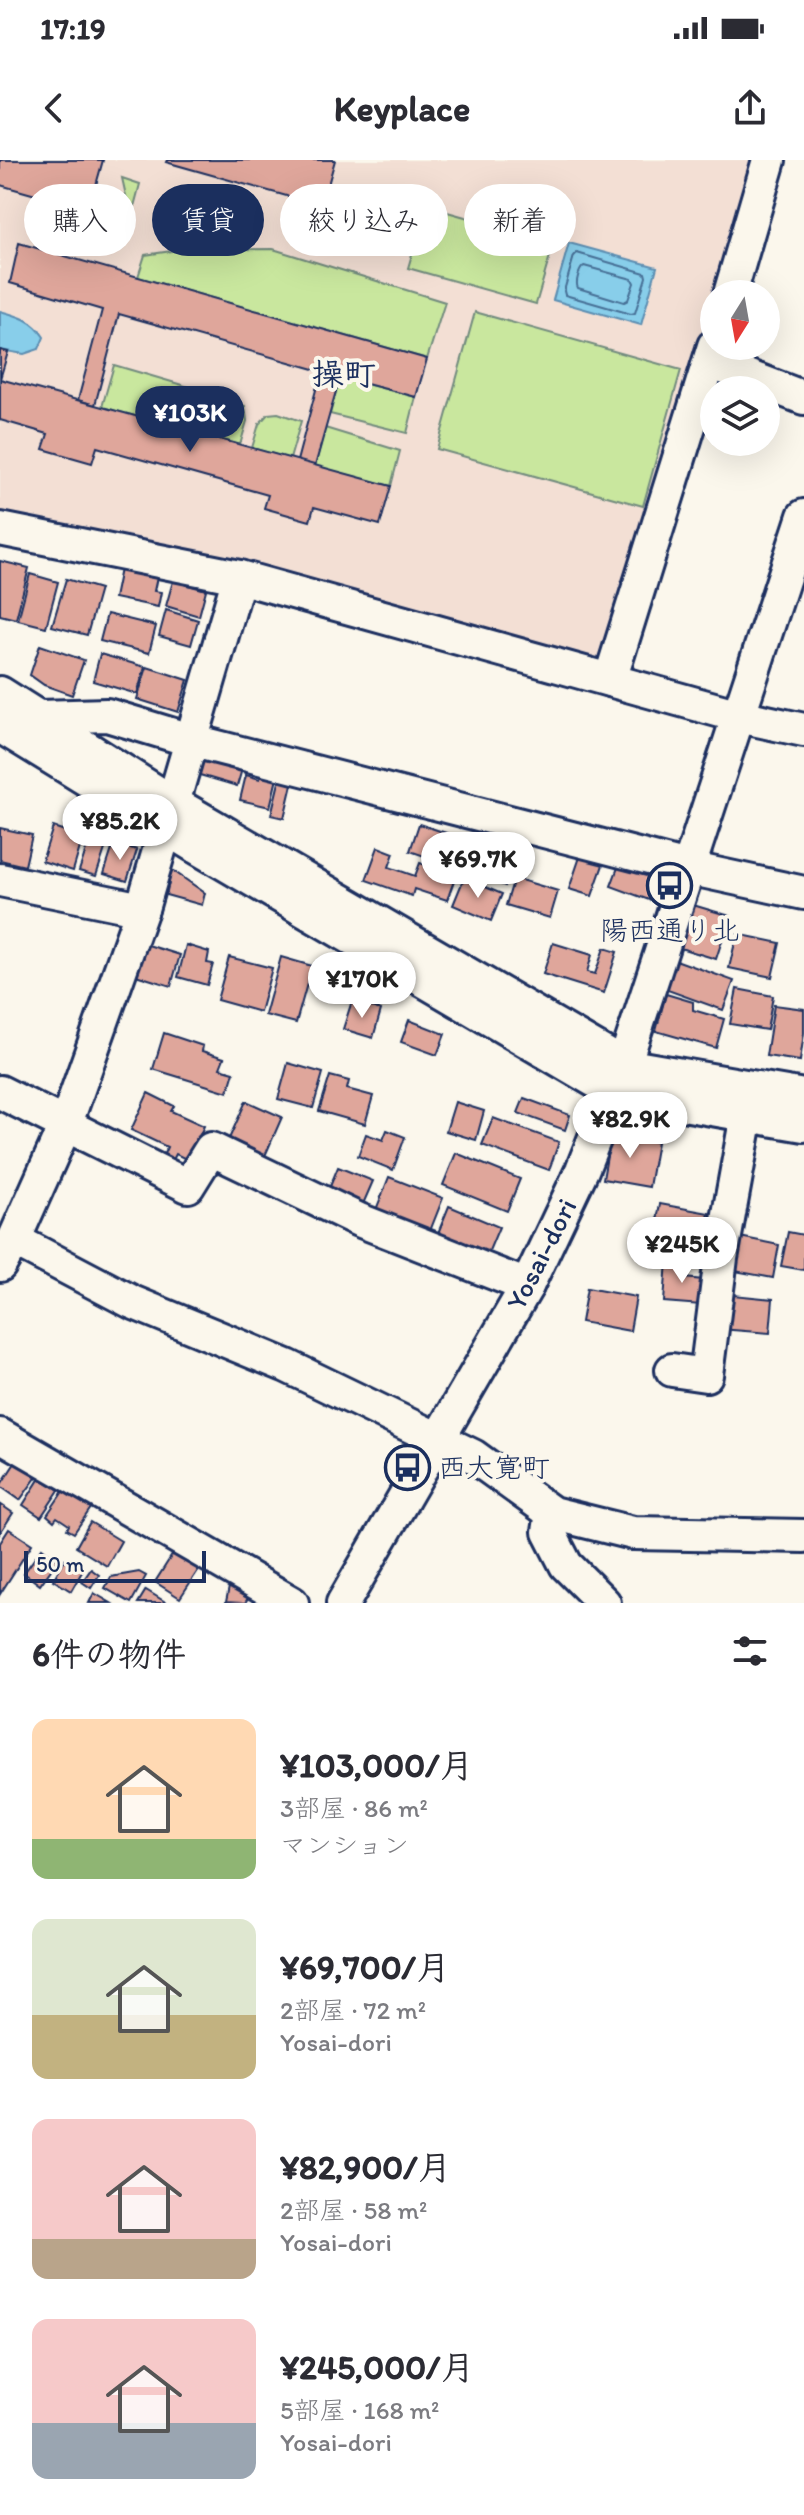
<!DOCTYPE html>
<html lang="ja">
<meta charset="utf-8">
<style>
body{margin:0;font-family:Itim,"Klee One",sans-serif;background:#f2f2f3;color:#2b2b33;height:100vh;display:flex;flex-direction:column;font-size:30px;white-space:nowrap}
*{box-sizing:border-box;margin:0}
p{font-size:26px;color:#7c7c81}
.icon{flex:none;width:44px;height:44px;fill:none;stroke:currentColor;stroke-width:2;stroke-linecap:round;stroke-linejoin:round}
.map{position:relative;height:1443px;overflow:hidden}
.sheet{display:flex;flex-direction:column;background:#fff;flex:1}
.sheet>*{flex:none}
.top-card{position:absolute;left:24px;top:24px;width:756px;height:72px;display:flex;gap:16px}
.needle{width:52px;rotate:191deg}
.controls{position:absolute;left:700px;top:120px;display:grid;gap:16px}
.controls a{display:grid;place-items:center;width:80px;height:80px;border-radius:50%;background:#fff;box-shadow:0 8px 32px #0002;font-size:40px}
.scale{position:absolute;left:24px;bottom:20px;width:182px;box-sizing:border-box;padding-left:8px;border:4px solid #1b2f5e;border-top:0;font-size:22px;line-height:28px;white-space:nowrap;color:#1b2f5e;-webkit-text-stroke:6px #fbf7ec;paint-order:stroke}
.price{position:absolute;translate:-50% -68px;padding:0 18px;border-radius:28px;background:#fff;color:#222;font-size:26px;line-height:52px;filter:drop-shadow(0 2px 4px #0008)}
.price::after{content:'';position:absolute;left:50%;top:48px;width:24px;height:18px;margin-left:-12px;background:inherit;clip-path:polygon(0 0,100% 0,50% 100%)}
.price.active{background:#1b2f5e;color:#fff}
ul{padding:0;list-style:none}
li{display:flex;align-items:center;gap:24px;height:200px;padding:0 32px}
li span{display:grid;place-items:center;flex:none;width:224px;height:160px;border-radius:16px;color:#555}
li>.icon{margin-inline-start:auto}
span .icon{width:96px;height:96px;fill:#fffc;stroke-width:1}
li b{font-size:34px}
h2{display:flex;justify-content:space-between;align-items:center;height:96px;padding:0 32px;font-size:34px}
.chip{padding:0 28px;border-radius:36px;background:#fff;box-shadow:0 8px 32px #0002;font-size:28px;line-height:72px}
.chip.active{background:#1b2f5e;color:#fff}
.status{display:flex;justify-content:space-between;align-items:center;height:56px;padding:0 40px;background:#fff;direction:ltr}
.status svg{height:22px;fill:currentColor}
header{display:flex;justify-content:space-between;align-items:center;height:104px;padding:0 32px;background:#fff;font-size:36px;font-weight:700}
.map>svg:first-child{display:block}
</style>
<div class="status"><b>17:19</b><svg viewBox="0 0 49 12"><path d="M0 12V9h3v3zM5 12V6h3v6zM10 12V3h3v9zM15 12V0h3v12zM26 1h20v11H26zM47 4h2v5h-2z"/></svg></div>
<header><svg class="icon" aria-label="back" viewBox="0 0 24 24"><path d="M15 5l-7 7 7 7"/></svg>Keyplace<svg class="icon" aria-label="share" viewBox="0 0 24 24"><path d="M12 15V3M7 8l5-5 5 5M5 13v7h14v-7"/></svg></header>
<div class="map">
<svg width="804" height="1443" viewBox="0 0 804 1443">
<rect width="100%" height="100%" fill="#fbf7ec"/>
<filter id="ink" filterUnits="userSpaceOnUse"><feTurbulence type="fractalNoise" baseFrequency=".0125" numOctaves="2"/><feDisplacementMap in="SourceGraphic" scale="16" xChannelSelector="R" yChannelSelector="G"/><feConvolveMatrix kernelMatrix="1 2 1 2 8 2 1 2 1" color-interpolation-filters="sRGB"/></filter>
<g filter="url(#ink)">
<path fill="#f3dfd4" d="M0,0h754l-155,503 -599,-142z"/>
<g fill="#c9e79e" stroke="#728b7e" stroke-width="2">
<path d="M122,18l18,6 -9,34z"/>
<path d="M426,46l128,36 -18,62 -128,-36z"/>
<path d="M273,89l172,53 -18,57 -289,-82 7,-22 33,-5z"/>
<path d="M475,152l206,58 -38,136 -206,-57z"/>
<path d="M114,205l109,32 22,9 2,15 -7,24 -138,-38z"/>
<path d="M340,217l76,20 -9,36 -77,-19z"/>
<path d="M278,253l23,8 -11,38 -38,-11 7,-24 9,-10z"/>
<path d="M325,268l75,23 -9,35 -76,-20z"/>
</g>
<g fill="#88ceea" stroke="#5c8eb2" stroke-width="2">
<path d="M569,83l88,24 -16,58 -88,-25z"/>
<path d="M0,151c19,5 33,9 44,26l-5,12 -15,5 -24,-4z"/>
</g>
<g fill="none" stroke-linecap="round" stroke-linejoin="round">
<g stroke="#476f96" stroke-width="2">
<path d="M577,93l68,20 1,4 -11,36 -4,1 -66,-19 -1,-4 10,-35z"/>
<path d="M584,106l48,13 2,4 -6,17 -4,2 -46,-14c-3,-5 1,-19 6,-22z"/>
</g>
</g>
<g fill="#dfa69b" stroke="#1b2f5e" stroke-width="2">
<path d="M0,0h103l-14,50 -89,-25z"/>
<path d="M167,0h168l-13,46 -156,-44z"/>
<path d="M19,83l408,116 -11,38 -76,-20 -25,89 -18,-5 24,-90 -202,-57 -24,91 -17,-5 24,-90 -92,-27z"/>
<path d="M0,190l8,2 -8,27 391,107 -11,39 -66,-18 -4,14 -46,-13 4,-13 -171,-48 -5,16 -49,-14 5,-15 -48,-14z"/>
<path d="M0,401l29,7 -13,51 -16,-4z"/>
<path d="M120,409l37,8 -3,14 7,1 -3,15 -44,-9z"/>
<path d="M30,414l28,8 -12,45 -28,-7z"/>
<path d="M66,419l34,10 -13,46 -35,-9z"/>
<path d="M173,421l33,9 -7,26 -33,-10z"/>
<path d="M166,450l32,10 -7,25 -32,-9z"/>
<path d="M107,454l49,12 -7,27 -49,-12z"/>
<path d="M40,485l44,15 -12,35 -28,-10 -14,-10z"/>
<path d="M100,494l45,13 -8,27 -44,-13z"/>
<path d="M147,507l41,13 -10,32 -41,-13z"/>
<path d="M201,586l44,13 -8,27 -44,-13z"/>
<path d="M262,610l16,4 -8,33 -30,-7 6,-25 14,4z"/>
<path d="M281,614l13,2 -10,42 -13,-3z"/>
<path d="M419,664l51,17 -9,28 -51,-18z"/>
<path d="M53,667l30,10 -10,34 -31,-10z"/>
<path d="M0,668l32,7 -7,31 -25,-6z"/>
<path d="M93,669l17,5 -14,42 -17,-5z"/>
<path d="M114,683l23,7 -10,31 -23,-7z"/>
<path d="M478,683l38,16 -11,27 -38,-16z"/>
<path d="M378,687l16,6 -5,14 26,9 5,-13 36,12 -9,25 -33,-11 -2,7 -46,-16z"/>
<path d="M581,694l23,8 -12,34 -23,-7z"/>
<path d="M620,702l37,14 -8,24 -38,-14z"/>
<path d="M172,710l33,23 -3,12 -36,-10z"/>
<path d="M464,718l38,16 -11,27 -38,-16z"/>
<path d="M514,718l44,13 -8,27 -44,-13z"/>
<path d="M693,745l37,11 -14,43 -36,-11z"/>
<path d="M737,774l43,9 -8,34 -43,-9z"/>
<path d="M135,781l45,14 -9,31 -45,-14z"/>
<path d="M553,783l39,12 -5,17 8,2 9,-26 13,4 -13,41 -61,-19z"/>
<path d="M186,785l23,7 -2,11 6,1 -6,21 -29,-8z"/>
<path d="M229,797l43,11 -12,44 -43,-12z"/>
<path d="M281,797l31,9 -16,57 -31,-8z"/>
<path d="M673,799l61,22 -11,29 -61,-22z"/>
<path d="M737,829l36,7 -6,34 -37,-6z"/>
<path d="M666,834l27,8v8l31,9 -8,29 -60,-17z"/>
<path d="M352,841l29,9 -8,28 -30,-9z"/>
<path d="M774,845l30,4v24l-4,28 -34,-5z"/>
<path d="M409,860l36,14 -8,21 -36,-13z"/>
<path d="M164,873l39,13 -1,5 22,7 -4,10 14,4 -6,20 -75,-23z"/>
<path d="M288,903l35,10 -10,35 -35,-9z"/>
<path d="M330,916l19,5 -2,8 26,7 -8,28 -46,-13z"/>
<path d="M148,933l26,13 -3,5 33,15 -16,34 -12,-6 -3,6 -10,-4 4,-9 -36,-17z"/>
<path d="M524,938l46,17 -5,15 -47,-17z"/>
<path d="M246,941l36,16 -17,39 -37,-15z"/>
<path d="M455,942l29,9 -8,29 -30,-9z"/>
<path d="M493,958l66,24 -10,28 -67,-25z"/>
<path d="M387,970l18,7 -12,33 -35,-14 8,-22 17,6z"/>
<path d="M611,973l46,9 -8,45 -46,-8z"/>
<path d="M456,993l64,26 -13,32 -64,-26z"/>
<path d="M338,1007l35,14 -13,30 -34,-15z"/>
<path d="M389,1017l54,21 -15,38 -54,-21z"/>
<path d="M660,1044l49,9 -6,34 -49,-10z"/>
<path d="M449,1046l50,21 -13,31 -50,-20z"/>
<path d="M788,1072l16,3v35l-23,-4z"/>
<path d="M730,1075l49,10 -6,33 -49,-9z"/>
<path d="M667,1100l19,2 -1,16 18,2 -2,25 -37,-3z"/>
<path d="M587,1128l49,9 -6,34 -49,-9z"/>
<path d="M723,1134l50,5 -3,34 -50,-4z"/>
<path d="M17,1300l21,15 -18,25 -20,-14z"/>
<path d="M40,1318l19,12 -18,27 -18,-12z"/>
<path d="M66,1327l27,18 -19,28 -7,-4 2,-4 -12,-8 -3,4 -7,-6z"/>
<path d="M0,1344l13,9 -13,20z"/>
<path d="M90,1362l31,19 -14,25 -31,-19z"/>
<path d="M9,1369l23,15 -32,50v-51z"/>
<path d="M179,1384l26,16 -25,38 -25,-16z"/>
<path d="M42,1388l16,12 -18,25 -16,-12z"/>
<path d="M65,1399l18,11 -12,21 -18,-11z"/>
<path d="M91,1409l8,6 -8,13 -9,-6z"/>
<path d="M139,1412l7,4 -15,27 -26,-15 6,-11z"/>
<path d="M230,1422l25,4 -10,17 -19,-1z"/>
<path d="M146,1430l21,13h-29z"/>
<path d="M94,1433l17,10h-22z"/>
</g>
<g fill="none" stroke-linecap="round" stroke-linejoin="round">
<defs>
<g id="minor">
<path d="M730,134l39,-134"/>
<path d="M710,202l94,36"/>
<path d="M0,369l239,48 500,139 65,14"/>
<path d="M610,520l104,-334"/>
<path d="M0,533l172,109 452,263 180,31"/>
<path d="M39,557l68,-2 83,25 498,128 116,25"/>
<path d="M0,566l195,120 419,246 190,33"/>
<path d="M0,720l142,29"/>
<path d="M0,932l188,94 23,-37 148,71 168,66"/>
<path d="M14,1080l118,62 155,64 186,90 79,57 81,20 171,3"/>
<path d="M0,1105l14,-25 51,-114 77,-217 97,-332"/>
<path d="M672,1210l34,5 15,-117 26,-143"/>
<path d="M0,1275l292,168"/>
<path d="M552,1353l-3,19 17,33 38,38"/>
<path d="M343,1443l184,-317 55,-116 42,-105 180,-549"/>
</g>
</defs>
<use href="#minor" stroke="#1b2f5e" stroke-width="38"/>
<use href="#minor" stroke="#fbf7ec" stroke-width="32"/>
</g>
</g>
<defs>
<symbol id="bus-ring" viewBox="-11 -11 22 22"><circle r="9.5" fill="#fbf7ec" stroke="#1b2f5e" stroke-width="1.5"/><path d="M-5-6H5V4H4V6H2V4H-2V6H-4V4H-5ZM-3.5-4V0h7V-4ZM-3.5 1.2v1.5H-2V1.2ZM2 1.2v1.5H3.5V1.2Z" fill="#1b2f5e"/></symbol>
</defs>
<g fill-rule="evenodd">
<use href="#bus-ring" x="644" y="700" width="51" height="51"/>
<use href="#bus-ring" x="382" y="1282" width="51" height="51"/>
</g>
<g text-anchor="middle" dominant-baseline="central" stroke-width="8" stroke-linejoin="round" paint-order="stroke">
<g font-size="28" fill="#1b2f5e" stroke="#fbf7ec">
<text x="670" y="770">陽西通り北</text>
<text x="438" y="1307" text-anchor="start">西大寛町</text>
</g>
<g font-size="28" fill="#1b2f5e" stroke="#fbf7ec">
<text transform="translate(541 1094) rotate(-63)">Yosai-dori</text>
</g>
<g font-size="32" font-weight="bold" fill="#1b2f5e" stroke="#fbf7ec">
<text x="344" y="214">操町</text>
</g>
</g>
</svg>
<div class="controls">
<a><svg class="needle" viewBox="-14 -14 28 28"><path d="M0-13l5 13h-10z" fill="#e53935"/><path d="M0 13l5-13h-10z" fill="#7c7c81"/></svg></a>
<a><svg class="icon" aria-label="layers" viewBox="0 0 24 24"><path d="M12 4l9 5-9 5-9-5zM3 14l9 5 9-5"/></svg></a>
</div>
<div class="scale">50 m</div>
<b class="price active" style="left:190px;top:294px">¥103K</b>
<b class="price" style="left:120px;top:702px">¥85.2K</b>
<b class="price" style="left:478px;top:740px">¥69.7K</b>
<b class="price" style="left:362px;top:860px">¥170K</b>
<b class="price" style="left:630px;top:1000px">¥82.9K</b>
<b class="price" style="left:682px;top:1125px">¥245K</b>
<div class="top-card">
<a class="chip">購入</a>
<a class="chip active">賃貸</a>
<a class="chip">絞り込み</a>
<a class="chip">新着</a>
</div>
</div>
<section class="sheet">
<h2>6件の物件<svg class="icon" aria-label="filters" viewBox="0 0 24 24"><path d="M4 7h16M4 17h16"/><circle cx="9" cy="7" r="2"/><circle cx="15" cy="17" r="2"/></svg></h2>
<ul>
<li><span style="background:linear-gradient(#ffd9b3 75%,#8fb573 0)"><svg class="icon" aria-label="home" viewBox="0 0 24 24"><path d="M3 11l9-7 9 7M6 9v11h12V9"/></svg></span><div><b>¥103,000/月</b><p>3部屋 · 86 m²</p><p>マンション</p></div></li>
<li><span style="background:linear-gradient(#dfe7d0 60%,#c2b280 0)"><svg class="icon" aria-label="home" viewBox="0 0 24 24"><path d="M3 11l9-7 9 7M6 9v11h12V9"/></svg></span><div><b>¥69,700/月</b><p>2部屋 · 72 m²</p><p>Yosai-dori</p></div></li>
<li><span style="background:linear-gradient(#f6c9c9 75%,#b9a48a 0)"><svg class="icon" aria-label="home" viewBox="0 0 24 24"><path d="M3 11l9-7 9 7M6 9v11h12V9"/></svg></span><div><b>¥82,900/月</b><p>2部屋 · 58 m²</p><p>Yosai-dori</p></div></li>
<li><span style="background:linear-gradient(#f6c9c9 65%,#9aa5b1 0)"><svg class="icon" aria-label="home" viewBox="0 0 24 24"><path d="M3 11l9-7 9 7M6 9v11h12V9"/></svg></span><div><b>¥245,000/月</b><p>5部屋 · 168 m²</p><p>Yosai-dori</p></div></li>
</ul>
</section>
